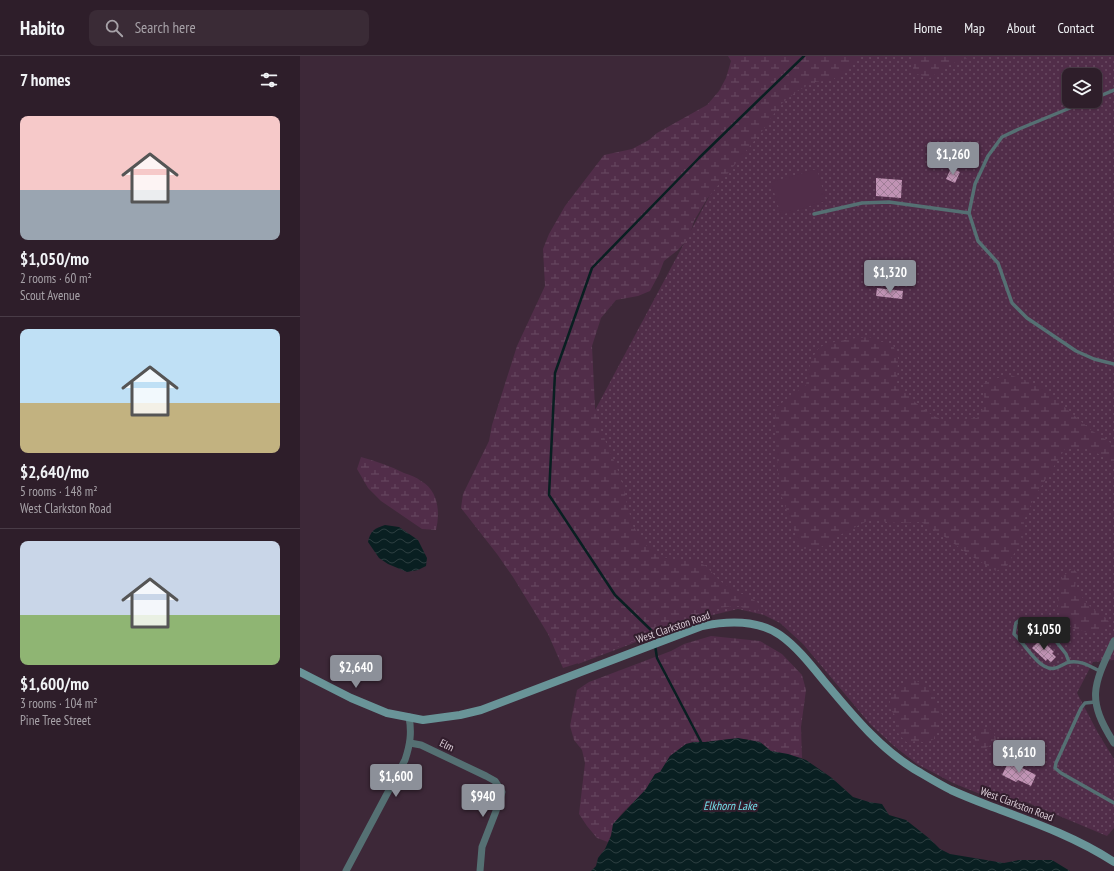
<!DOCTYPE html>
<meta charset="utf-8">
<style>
body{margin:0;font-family:"PT Sans Narrow",sans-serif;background:#3a2b36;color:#f1f3f6;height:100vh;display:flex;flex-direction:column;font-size:15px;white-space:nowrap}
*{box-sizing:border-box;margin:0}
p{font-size:13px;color:#a7a2a8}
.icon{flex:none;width:22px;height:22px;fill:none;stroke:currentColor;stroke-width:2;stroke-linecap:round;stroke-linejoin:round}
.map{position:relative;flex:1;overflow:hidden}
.details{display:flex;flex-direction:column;background:#2e1e2a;width:300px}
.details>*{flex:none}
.buttons{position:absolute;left:762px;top:12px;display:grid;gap:8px}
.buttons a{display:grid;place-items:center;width:40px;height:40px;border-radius:8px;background:#2e1e2a;box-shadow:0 1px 3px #0004,0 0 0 1px #493c47;font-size:20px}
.price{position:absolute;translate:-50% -34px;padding:0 9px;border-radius:4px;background:#8c9099;color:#fff;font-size:13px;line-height:26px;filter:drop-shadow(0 1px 2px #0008)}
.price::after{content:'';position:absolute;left:50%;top:24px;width:12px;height:9px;margin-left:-6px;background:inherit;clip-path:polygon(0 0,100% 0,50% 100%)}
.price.current{background:#222;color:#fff}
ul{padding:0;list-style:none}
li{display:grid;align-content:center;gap:8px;height:212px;padding:0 20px}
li+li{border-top:1px solid #493c47}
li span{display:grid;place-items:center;height:124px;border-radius:8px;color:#555}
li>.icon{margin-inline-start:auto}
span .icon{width:72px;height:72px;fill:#fffc;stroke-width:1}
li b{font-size:17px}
h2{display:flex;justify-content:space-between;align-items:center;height:48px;padding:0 20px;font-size:17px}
header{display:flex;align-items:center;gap:24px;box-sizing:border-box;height:56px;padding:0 20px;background:#2e1e2a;border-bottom:1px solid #493c47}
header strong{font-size:19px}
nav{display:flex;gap:22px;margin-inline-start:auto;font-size:14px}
.search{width:280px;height:36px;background:#3a2b36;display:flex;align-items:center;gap:10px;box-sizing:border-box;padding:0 14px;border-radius:8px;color:#a7a2a8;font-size:15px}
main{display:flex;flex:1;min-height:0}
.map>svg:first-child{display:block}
</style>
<header>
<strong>Habito</strong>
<div class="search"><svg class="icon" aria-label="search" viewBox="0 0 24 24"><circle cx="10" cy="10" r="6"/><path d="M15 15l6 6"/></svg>Search here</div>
<nav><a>Home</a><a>Map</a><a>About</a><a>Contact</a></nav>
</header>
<main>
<section class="details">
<h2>7 homes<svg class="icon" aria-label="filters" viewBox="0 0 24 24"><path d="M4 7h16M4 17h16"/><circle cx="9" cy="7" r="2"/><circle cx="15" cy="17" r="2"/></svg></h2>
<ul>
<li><span style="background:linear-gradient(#f6c9c9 60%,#9aa5b1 0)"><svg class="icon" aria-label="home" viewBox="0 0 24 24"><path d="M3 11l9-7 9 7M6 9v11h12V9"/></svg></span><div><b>$1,050/mo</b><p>2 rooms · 60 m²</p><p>Scout Avenue</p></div></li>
<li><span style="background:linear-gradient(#bfe0f5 60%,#c2b280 0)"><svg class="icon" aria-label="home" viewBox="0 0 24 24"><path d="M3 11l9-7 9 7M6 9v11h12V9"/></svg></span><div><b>$2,640/mo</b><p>5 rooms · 148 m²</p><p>West Clarkston Road</p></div></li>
<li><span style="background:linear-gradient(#c9d6e8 60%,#8fb573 0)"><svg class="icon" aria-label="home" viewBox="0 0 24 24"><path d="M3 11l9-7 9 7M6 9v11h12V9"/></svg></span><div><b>$1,600/mo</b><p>3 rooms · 104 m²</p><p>Pine Tree Street</p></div></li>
</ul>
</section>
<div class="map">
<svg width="814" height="815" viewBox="0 0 814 815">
<defs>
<pattern id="green-dots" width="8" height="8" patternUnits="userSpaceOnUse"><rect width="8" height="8" fill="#512d49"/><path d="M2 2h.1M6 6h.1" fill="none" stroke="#694a62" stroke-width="1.8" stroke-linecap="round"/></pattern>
<pattern id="wetland-marsh" width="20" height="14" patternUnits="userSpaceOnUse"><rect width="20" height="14" fill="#512d49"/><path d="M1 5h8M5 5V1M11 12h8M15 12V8" fill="none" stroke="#694a62"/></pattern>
<pattern id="water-waves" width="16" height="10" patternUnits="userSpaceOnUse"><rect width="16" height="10" fill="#091f21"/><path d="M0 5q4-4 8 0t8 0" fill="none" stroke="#2c3e40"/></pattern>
<pattern id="building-cross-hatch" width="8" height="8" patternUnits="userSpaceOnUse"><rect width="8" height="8" fill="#c093b4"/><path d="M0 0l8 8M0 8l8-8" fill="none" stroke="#a07e97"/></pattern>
</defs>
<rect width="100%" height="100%" fill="#3d2838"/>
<path fill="url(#green-dots)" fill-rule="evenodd" d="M484,0h330v604l-21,2 -16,31 21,40 16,26v69l-7,8 -81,-34 -4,9 -69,-28 -36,-19 -23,-18 -24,-22 -67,-80 -23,-21 -16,-8 -26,-6 -38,9 -122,46 -49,-130zM769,19h26v26h-26z"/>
<g fill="url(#wetland-marsh)">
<path d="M428,0h133l-28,24 -18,2 -18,9 -17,14 -17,25 -56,69 -13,22 -5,17 -11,12 -14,11 -5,13 -9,17 -12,5 -22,4 -15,18 -9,28 3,62 5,20 22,52 5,24 6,22 13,19 13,11 16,4 18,-1 13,7 14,15 14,9 17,8 10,7 -4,8 -19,-7 -21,2 -73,30 -30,10 -26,12 -25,8 -15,-34 -35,-57 -16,-23 -36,-46 2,-14 26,-53 3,-16 25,-79 28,-60 -2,-37 6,-15 16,-28 39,-51 28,-6 17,-9 8,-7 50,-28 12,-14 7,-13 5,-17z"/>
<path d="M616,0h58l-26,9 -18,13 -17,-5v-13z"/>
<path d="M569,281l24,8 5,13 -1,26c11,12 25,26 39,33 10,5 30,2 41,1l8,-13 -2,-21 11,-5 16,-4 29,10 52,45 23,15v18l-26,-15 -23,1 -30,47 -11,24 -1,18 -16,28 -11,5 -25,-15 -29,-21 -21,-13 -24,1 -28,-3 -29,15 -22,14h-17l-21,-57 -3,-33 -2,-51 31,-23c2,-13 4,-26 12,-36 7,-8 40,-11 51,-12z"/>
<path d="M61,401c15,4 29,9 43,16 6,2 12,4 17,8 18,10 19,32 15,49l-14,-1 -41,-28 -13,-13 -11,-19z"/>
<path d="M773,512l4,5 -2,14c5,7 10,15 17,21 7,6 12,6 17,14l-6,9 -9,2 -17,-3 -5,-3 -9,-9 -5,-10 1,-18 3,-13z"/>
<path d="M411,580l49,5 22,13 20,21 4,15 -5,37 1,31 -31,-7 -8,-7 -17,-5h-15l-26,3h-11l-8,2 -16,12 -10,16c-7,2 -9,9 -13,16 -8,11 -20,18 -28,29 -5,8 -7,16 -11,25l-11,-4 -10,-12 -8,-12 6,-51 -3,-13 -8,-10 -4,-14 7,-36 12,-8 82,-31 13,-7z"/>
<path d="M608,624c21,0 27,19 34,35l-4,9 -4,15 -8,4 -8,-2 -12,1c-6,-6 -10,-10 -10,-18 0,-2 1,-5 0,-7 -1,-2 -4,-5 -5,-7 -5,-13 7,-25 17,-30z"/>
<path d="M686,671c7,3 10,7 10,15l-12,7h-6l-3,-8 -1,-7 5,-5z"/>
</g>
<path fill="#512d49" d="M517,113l9,32 -45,14 -10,-33z"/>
<g fill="url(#water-waves)">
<path d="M85,469l14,2 19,13 9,18 -1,8 -8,4 -11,2 -19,-8 -9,-6 -11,-16c2,-11 7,-14 17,-17z"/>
<path d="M438,682l22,4 11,9 17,3 18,6 26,18 21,19 16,5 13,2 7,11 17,5 24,19 10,10 10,5 54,9 15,-3h33l18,11h-479l5,-5 2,-8 7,-9 6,-13 2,-12 33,-35 9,-15 5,-2 10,-16 16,-12 8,-2h11z"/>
</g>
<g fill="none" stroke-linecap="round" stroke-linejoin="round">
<path stroke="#091f21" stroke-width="2.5" d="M401,686l-44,-84 -4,-26 -38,-37 -66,-100 6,-122 37,-105 107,-110 105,-102"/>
</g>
<g fill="url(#building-cross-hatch)">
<path d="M651,112l9,4 -5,11 -9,-4z"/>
<path d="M576,122l26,2 -1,18 -25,-2z"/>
<path d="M577,232l26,3 -1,8 -26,-3z"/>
<path d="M741,583l13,13 -2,1 4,4 -5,5 -4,-3 -1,2 -14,-13z"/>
<path d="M709,705l27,14 -5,11 -13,-6 -2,2 -14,-7z"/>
</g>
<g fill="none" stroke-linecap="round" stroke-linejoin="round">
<g stroke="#557073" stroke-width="3.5">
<path d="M795,42l19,-8"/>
<path d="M787,45l-68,28 -17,8 -14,19 -13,28 -6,29 9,28 20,22 14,40 15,15 49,33 18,8 20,5"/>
<path d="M514,158l48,-11 27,-1 80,11"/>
<path d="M769,606l-3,-8 -11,-14 -13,-6 -18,-14h-4l-4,3 -2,11c10,9 20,27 30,32 12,7 18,-3 26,-4 11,-2 21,5 30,9"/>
<path d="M795,646l-10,1 -4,5 -25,55 -1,5 6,5 53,30"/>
</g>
<g stroke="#557073" stroke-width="7">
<path d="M814,585c-21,45 -28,58 0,102"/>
<path d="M110,687l11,2 65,31 9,5 7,11 -6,19 -14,36 -2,24"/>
<path d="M46,815l59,-111c5,-15 7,-27 4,-43"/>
</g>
<path stroke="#699498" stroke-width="8" d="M0,616l51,26 36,15 36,7 37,-5 21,-5 221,-84c25,-5 55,-7 78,9 17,12 31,30 44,46 27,32 54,66 90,88 12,7 25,15 37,21 13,6 26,11 39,16 43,16 86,31 124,56"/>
</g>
<g text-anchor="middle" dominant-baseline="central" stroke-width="4" stroke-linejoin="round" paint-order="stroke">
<g font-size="11" fill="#dbcdd7" stroke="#321e2d">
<text transform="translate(373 571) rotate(-19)">West Clarkston Road</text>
<text transform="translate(147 689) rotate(26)">Elm</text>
<text transform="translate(717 748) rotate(21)">West Clarkston Road</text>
</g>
<g font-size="12" font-style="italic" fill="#72dde8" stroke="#321e2d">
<text x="430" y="749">Elkhorn Lake</text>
</g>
</g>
</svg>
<div class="buttons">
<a><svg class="icon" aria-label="layers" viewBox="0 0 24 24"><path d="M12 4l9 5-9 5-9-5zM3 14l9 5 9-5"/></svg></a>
</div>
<b class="price" style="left:653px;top:120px">$1,260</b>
<b class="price" style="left:590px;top:238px">$1,320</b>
<b class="price current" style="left:744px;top:595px">$1,050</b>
<b class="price" style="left:56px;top:633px">$2,640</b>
<b class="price" style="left:719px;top:718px">$1,610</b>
<b class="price" style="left:96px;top:742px">$1,600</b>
<b class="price" style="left:183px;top:762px">$940</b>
</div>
</main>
